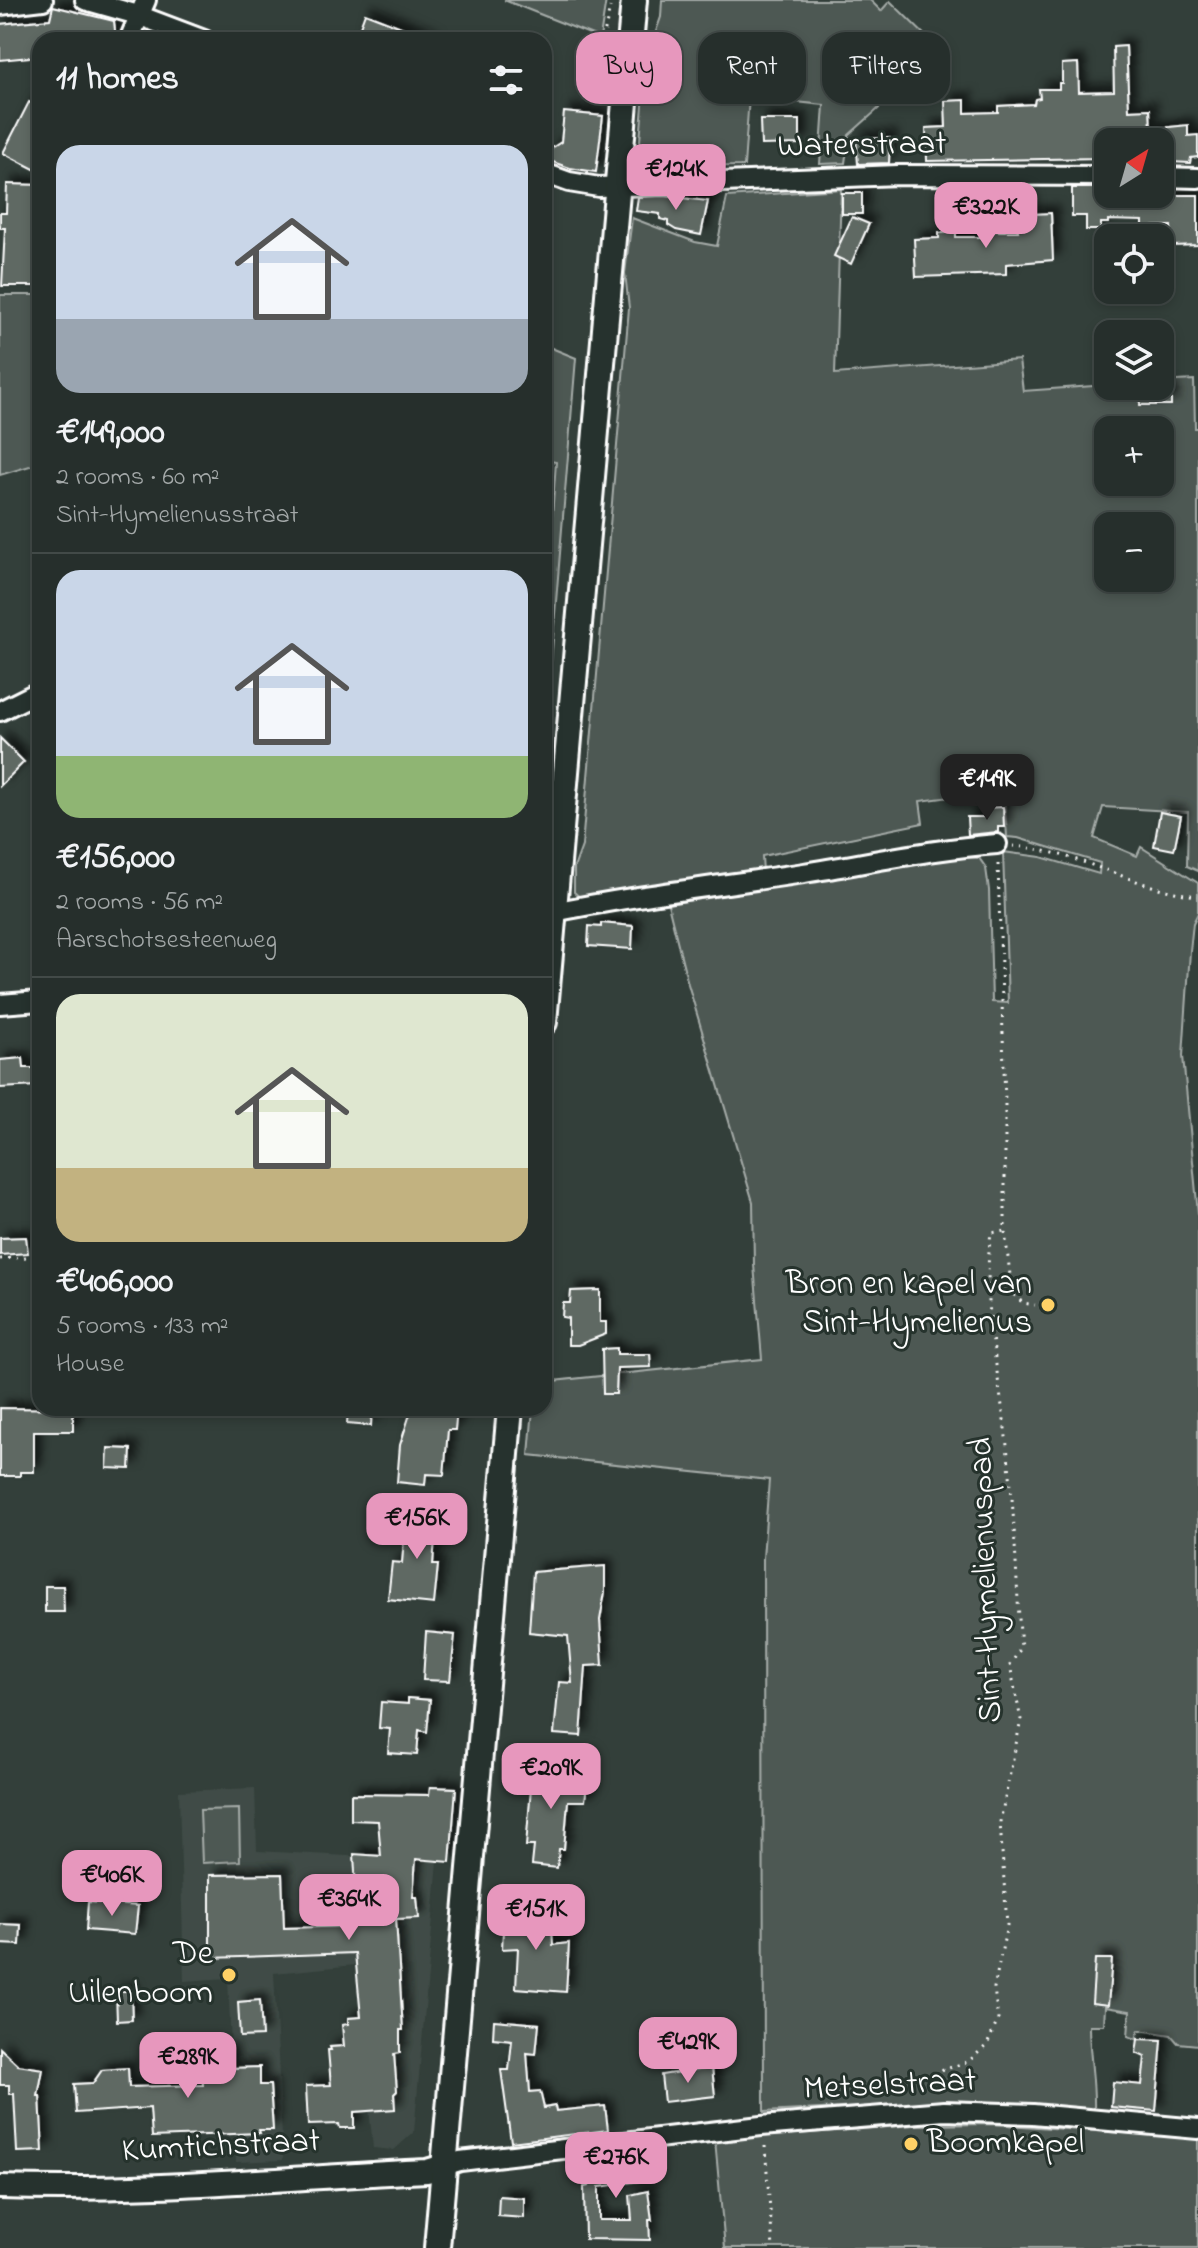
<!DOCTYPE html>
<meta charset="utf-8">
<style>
body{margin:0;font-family:"Indie Flower",sans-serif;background:#2e3734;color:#f1f3f6;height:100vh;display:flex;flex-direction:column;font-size:30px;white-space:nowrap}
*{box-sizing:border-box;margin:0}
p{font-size:26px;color:#a4a9a9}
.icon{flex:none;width:44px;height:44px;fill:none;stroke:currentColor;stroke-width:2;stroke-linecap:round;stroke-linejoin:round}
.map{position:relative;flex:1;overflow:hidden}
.panel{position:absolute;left:32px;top:32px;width:520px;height:1384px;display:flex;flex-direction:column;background:#262f2c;border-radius:24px;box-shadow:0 4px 12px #0003,0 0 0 2px #424a48}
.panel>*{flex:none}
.banner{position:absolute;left:576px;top:32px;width:502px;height:72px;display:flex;gap:16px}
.needle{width:52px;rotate:37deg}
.tools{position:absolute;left:1094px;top:128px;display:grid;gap:16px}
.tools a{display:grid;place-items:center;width:80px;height:80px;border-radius:16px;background:#262f2c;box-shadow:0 4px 12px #0003,0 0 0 2px #424a48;font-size:40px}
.price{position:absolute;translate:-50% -68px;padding:0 18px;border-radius:16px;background:#e797bd;color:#111;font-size:26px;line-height:52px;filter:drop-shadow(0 2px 4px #0008)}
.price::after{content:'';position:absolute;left:50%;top:48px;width:24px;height:18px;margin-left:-12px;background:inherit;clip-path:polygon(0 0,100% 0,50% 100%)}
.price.active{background:#222;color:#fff}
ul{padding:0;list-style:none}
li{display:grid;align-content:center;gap:16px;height:424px;padding:0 24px}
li+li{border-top:2px solid #424a48}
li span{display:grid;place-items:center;height:248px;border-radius:24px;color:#555}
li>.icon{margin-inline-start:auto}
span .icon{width:144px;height:144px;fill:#fffc;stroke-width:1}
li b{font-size:34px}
h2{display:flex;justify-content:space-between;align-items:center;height:96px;padding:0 24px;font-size:34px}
.pill{padding:0 28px;border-radius:24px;background:#262f2c;box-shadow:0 4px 12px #0003,0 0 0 2px #424a48;font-size:28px;line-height:72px}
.pill.active{background:#e797bd;color:#111}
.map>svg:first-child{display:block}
</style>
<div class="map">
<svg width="1198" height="2248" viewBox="0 0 1198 2248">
<defs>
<filter id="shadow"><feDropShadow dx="7" dy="-7" stdDeviation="4" flood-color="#0009"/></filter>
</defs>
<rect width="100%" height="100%" fill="#333f3a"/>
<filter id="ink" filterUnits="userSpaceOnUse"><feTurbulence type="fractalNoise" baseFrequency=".0125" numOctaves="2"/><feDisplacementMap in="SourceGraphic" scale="16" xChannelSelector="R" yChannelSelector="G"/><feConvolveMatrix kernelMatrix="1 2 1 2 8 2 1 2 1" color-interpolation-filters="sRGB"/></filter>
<g filter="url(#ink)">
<path fill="#404c47" d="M255,1788l2,63 181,10 -24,271 -20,18 -21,-2 -18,-183 -81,8 9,187 -47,2 -8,-184 -44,3 -5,-190z"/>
<g fill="#4d5853" stroke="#a6aca9" stroke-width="2" fill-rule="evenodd">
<path d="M504,0h102l-6,38z"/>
<path d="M662,0h208l11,11 9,-10 52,51 -93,83 -4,28 -25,1 4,-59 -75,-8 -5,69 -82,1 -12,-7 -10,-19 7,-84 14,-40z"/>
<path d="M841,189l-6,185 184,-14 4,31 85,-6 52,1v-4l34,-2 1,48h3v443l-11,-5 1,-54 -85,-5 -9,31 43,18 4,-9 57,36v30l-5,10 -3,28 -7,105 15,158v831l-20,-2 -7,-8 -32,-5 -3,9 -8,-3 2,-25 -25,-4 -1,18h-15c0,29 6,56 5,84l-121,-8 -209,11 -1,-554 6,-78 -240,-25 4,-47h11v-26l218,-23 -8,-94 -1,-63 -65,-218 -20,-80 293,-47 18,1 7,10 3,22 3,112 16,1 -5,-151 38,5 58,17 1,-11 -82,-25 -11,-1 -3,-47 -84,11 3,22 -161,33 1,16 -181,27 -8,-7v-24l8,-22 47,-538 -4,-35 7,-55 63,24 22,4 10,-49zM1108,430h52v52h-52zM1108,526h52v52h-52z"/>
<path d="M0,295h40v168l-40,12z"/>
<path d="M544,345l32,13 -32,390v-122l12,-164 -12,-2z"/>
<path d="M239,1809l1,52 -38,2 -2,-53z"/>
<path d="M991,2124l207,14v110h-473l-10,-108 199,-15z"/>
</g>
<g fill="#5f6964" stroke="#fff" stroke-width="2" filter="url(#shadow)">
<path d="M53,6l61,15 2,19h-20l-29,-8 -2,8h-25v16l-40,4v-36l50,-5z"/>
<path d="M365,13l67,26v1h-77z"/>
<path d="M1126,46l3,64 21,-1 1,20 37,-4v11l10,-1v22l-7,1 -1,5 -19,-1 -2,-20h-69l1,16 -174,3 -1,-33 20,-1 -1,-26 20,-1v13l33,-1v-6l36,-2 1,-5 5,-1 -1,-9h20v-6h3v-19l16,-1 1,29 35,-1 -1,-44z"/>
<path d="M29,102l11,6v64l-37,-19z"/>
<path d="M564,112l39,4 -7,56 -26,-4 -23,-8 5,-12 9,-6z"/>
<path d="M760,120h40v24l-39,1z"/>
<path d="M890,138l-1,25 -31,1 -2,-25z"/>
<path d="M7,184l33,1 -4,101h-34l3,-58h-5v-15h6z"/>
<path d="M1072,188h36v6l10,1h80v50l-25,1 -2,-20 -28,1v-6l-35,-1v3h-7v7h-15v-14h-14z"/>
<rect x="842" y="193" width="20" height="21"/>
<path d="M664,196l44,5 -7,34 -25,-5 -8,-5v-4l-8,-2v-5l-24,-3 2,-14z"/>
<path d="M1051,213l2,47 -47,4v10l-90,3 -2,-38 25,-1v-5l17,-1v5h34v-6h28l-2,-16z"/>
<path d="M852,217l17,7 -18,40 -17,-8z"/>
<rect x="1140" y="391" width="31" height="14"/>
<path d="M0,738l24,24 -24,24z"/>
<path d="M1003,807l1,20h-6v5l-30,3 -1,-18h17v-9z"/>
<path d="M1160,812l21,4 -7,34 -20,-4z"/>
<path d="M601,923l32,3 -1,23 -44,-3 1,-20 12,1z"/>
<path d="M23,1058l1,10h12l1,18 -37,2v-28z"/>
<path d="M26,1237l2,16 -28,2v-17z"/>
<path d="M600,1290v32h6v12l-28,11h-10v-27l-6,-1 1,-14h7l1,-12z"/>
<path d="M617,1348v6h33l1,13 -34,1 -1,26h-13l-1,-45z"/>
<path d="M0,1408l73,1v22h-39v41h-14v4h-20z"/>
<path d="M348,1408h24l-1,18 -24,-2z"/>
<path d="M412,1408h45l-2,22h-7l-4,45 -18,-1 -1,11 -28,-3 3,-37z"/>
<path d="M108,1448l23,1 -1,20 -23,-1z"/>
<path d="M412,1508l25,2 -4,55h5l-4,39 -46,-5 4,-37 10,1 4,-45 5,1z"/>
<path d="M605,1566v26l-5,28 3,45 -17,1 -5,70 -27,-2 5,-52 13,1 -4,-47 -39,-4 4,-60z"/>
<path d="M45,1586h18l1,26h-19z"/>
<path d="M426,1632l29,3 -5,46 -27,-1z"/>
<path d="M408,1698l22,2 -3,32 -8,-2 -2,25 -29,-2 2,-24 -11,-1 2,-26 27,2z"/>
<path d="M533,1765l45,5 -2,13 11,1 -2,17h-17l-4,48h-5l-2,19 -25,-3 2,-19h-8z"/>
<path d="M430,1787l26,1 -6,74 -34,-3 -3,38h4l2,21 -23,1 7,111h-3v23l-6,1 3,37 -3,3 1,15 -41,3v16h-14l-1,-4 -31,1 -2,-39 25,-1 -3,-35h3l-1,-3 14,-1 -2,-21 6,-1v-6l13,-1 -6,-64 -145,5v-83l72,-1 2,54 74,-2 -4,-72 27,2 -3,-35 -27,-1v-26l78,1z"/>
<path d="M88,1902l50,4 -3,28 -49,-4z"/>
<path d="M517,1911l34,3 2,31 16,-2 -3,49 -50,-4 2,-40 -16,1 2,-37 13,1z"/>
<path d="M0,1924l21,1 -1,20 -20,-1z"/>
<path d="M1095,1959h17l-4,46 -16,-2z"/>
<path d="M116,1991h15l1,29 -15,1z"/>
<path d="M260,2000l2,36 -22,1 -2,-35z"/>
<path d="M494,2020l45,4 -3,30 -9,-1 3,39 10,-1 4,17 11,-2 1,5 49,-5 3,24 -97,12 -10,-72h8l3,-30 -19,-2z"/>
<path d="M1138,2039l24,1 -6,71 -45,-4 2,-25 29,3 3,-28 -9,-4z"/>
<path d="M0,2048l18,17 25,4 -5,27h2l3,55 -26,1 -3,-58h-5v-9h-9z"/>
<path d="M230,2052l2,16 28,-1v18h10l3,45h-14l1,3 -108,4 -2,-29 -74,5 -2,-29 19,-1 9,-13 26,-2 1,19 74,-2 -2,-31z"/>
<path d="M712,2067l3,29 -51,6 -3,-27z"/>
<path d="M637,2154l4,27 -42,6v33h33l-2,-25 18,-4 4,29h-3l1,20 -65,-1 -1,-52 5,-1 -4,-25z"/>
<path d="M499,2196l25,2v20l-26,-2z"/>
</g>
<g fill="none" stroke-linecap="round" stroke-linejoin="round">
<defs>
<g id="minor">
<path d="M85,0l53,15 66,25"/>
<path d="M0,5l43,-5"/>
<path d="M129,40l17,-40"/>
<path d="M544,173l25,9 30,5 299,-12 210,1"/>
<path d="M1160,177l38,1"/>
<path d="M0,711l40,-20"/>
<path d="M544,914c86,-18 173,-28 260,-41 64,-10 128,-24 193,-29"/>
<path d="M0,1004l40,-3"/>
<path d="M444,2166l16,-5 301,-35 183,-15 89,3 165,15"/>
</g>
<path id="tertiary" d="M0,2187c142,5 285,-9 427,-16l17,-5"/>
<g id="secondary">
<path d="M544,1022l90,-1022"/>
<path d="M437,2248l73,-840"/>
</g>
</defs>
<use href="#minor" stroke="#fff" stroke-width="24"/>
<use href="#tertiary" stroke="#fff" stroke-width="28"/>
<use href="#secondary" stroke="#fff" stroke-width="30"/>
<g stroke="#fff" stroke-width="3" stroke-dasharray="2 6" stroke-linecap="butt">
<path d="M605,63l-1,-28 6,-28"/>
<path d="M1013,846c65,5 122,43 185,50"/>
<path d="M998,864l7,239v128l7,62 11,10 12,2"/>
<path d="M0,1259l40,-3"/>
<path d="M852,2098c19,-10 38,-25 60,-17l57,-20 18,-16 11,-25 -4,-32 13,-63 -7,-103 21,-102 -11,-55 11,-17c-5,-68 -6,-135 -14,-202 -7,-69 -26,-144 -16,-213l14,-2"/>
<path d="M765,2146l8,102"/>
</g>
<use href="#minor" stroke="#26332d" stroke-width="18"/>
<use href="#tertiary" stroke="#26332d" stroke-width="22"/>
<use href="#secondary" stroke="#26332d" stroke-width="24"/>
</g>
</g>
<g fill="#ffd166" stroke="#26332d" stroke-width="3">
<circle cx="1048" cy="1305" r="8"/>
<circle cx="229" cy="1975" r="8"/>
<circle cx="911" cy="2144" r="8"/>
</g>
<g text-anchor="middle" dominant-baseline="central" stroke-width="6" stroke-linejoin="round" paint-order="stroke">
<g font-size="34" fill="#fff" stroke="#26332d">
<text transform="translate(862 146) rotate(-1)">Waterstraat</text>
<text transform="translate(987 1580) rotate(-92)">Sint-Hymelienuspad</text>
<text transform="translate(890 2086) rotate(-3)">Metselstraat</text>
<text transform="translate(221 2147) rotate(-3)">Kumtichstraat</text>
</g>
<g font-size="34" fill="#fff" stroke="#26332d" text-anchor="end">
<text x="1032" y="1285">Bron en kapel van<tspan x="1032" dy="39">Sint-Hymelienus</tspan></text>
<text x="213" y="1955">De<tspan x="213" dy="39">Uilenboom</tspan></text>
<text x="927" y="2144" text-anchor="start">Boomkapel</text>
</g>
</g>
</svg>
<div class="tools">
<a><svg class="needle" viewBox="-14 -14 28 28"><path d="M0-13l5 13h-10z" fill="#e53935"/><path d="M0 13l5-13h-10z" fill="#a4a9a9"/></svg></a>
<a><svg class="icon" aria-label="locate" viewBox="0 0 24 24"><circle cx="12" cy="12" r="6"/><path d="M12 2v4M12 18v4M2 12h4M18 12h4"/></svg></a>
<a><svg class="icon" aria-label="layers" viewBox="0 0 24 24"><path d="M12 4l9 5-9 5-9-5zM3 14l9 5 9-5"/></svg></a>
<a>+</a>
<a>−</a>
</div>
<b class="price" style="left:676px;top:212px">€124K</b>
<b class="price" style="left:986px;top:250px">€322K</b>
<b class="price active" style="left:987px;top:822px">€149K</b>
<b class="price" style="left:417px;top:1561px">€156K</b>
<b class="price" style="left:551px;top:1811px">€209K</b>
<b class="price" style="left:112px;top:1918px">€406K</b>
<b class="price" style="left:349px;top:1942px">€364K</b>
<b class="price" style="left:536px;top:1952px">€151K</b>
<b class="price" style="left:688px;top:2085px">€429K</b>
<b class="price" style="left:188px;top:2100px">€289K</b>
<b class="price" style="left:616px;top:2200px">€276K</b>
<div class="banner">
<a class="pill active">Buy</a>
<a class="pill">Rent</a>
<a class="pill">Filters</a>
</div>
<section class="panel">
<h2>11 homes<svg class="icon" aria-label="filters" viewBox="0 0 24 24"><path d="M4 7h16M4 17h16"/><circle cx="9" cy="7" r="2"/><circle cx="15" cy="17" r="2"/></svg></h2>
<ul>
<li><span style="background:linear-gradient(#c9d6e8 70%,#9aa5b1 0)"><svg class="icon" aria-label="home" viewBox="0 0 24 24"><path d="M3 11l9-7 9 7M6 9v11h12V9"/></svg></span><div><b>€149,000</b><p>2 rooms · 60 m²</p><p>Sint-Hymelienusstraat</p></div></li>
<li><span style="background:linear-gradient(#c9d6e8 75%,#8fb573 0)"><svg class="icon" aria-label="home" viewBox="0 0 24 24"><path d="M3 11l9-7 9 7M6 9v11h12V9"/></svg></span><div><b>€156,000</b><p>2 rooms · 56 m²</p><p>Aarschotsesteenweg</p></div></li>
<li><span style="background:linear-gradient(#dfe7d0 70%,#c2b280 0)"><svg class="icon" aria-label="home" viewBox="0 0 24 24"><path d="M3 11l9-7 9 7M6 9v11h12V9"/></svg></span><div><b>€406,000</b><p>5 rooms · 133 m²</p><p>House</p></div></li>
</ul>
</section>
</div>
